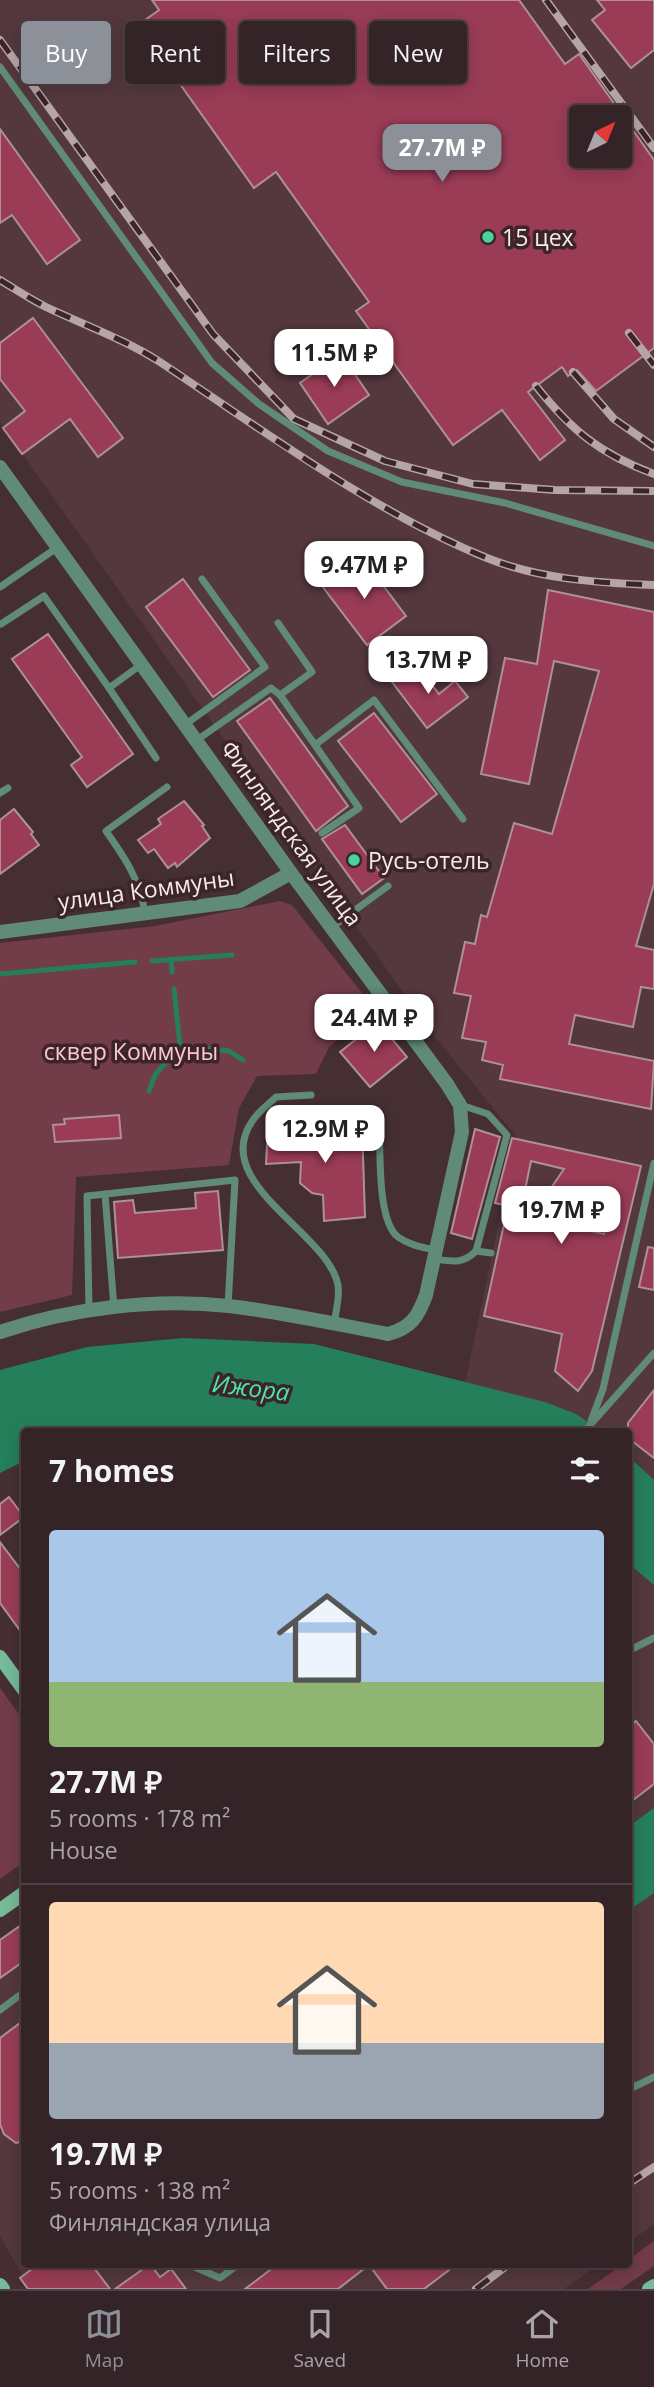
<!DOCTYPE html>
<meta charset="utf-8">
<style>
body{margin:0;font-family:"Open Sans",sans-serif;background:#3c2b2f;color:#f1f3f6;height:100vh;display:flex;flex-direction:column;font-size:26px;white-space:nowrap}
*{box-sizing:border-box;margin:0}
p{font-size:23px;color:#a9a4a7}
.icon{flex:none;width:38px;height:38px;fill:none;stroke:currentColor;stroke-width:2;stroke-linecap:round;stroke-linejoin:round}
.map{position:relative;flex:1;overflow:hidden}
.panel{position:absolute;left:21px;top:1428px;width:611px;height:840px;display:flex;flex-direction:column;background:#342327;border-radius:7px;box-shadow:0 4px 18px #0003,0 0 0 2px #4e4044}
.panel>*{flex:none}
.guide{position:absolute;left:21px;top:21px;width:612px;height:63px;display:flex;gap:14px}
.needle{width:46px;rotate:43deg}
.tools{position:absolute;left:569px;top:105px;display:grid;gap:14px}
.tools a{display:grid;place-items:center;width:63px;height:63px;border-radius:7px;background:#342327;box-shadow:0 4px 18px #0003,0 0 0 2px #4e4044;font-size:35px}
.price{position:absolute;translate:-50% -60px;padding:0 16px;border-radius:14px;background:#fff;color:#222;font-size:23px;line-height:46px;filter:drop-shadow(0 2px 4px #0008)}
.price::after{content:'';position:absolute;left:50%;top:42px;width:21px;height:16px;margin-left:-10px;background:inherit;clip-path:polygon(0 0,100% 0,50% 100%)}
.price.on{background:#8c9099;color:#fff}
ul{padding:0;list-style:none}
li{display:grid;align-content:center;gap:14px;height:371px;padding:0 28px}
li+li{border-top:2px solid #4e4044}
li span{display:grid;place-items:center;height:217px;border-radius:7px;color:#555}
li>.icon{margin-inline-start:auto}
span .icon{width:126px;height:126px;fill:#fffc;stroke-width:1}
li b{font-size:30px}
h2{display:flex;justify-content:space-between;align-items:center;height:84px;padding:0 28px;font-size:30px}
.chip{padding:0 24px;border-radius:7px;background:#342327;box-shadow:0 4px 18px #0003,0 0 0 2px #4e4044;font-size:24px;line-height:63px}
.chip.on{background:#8c9099;color:#fff}
.tabs{display:flex;justify-content:space-around;align-items:center;height:98px;border-top:2px solid #4e4044;background:#342327;font-size:19px;color:#a9a4a7}
.tabs a{display:grid;justify-items:center;gap:4px}
.tabs .on{color:#8c9099}
.map>svg:first-child{display:block}
</style>
<div class="map">
<svg width="654" height="2289" viewBox="0 0 654 2289">
<rect width="100%" height="100%" fill="#462f34"/>
<g fill="#54383e" fill-rule="evenodd">
<path d="M0,0h654v2224l-26,19v-811l-173,-1 62,-294 -86,-105 -431,-610zM581,117h39v39h-39z"/>
<path d="M24,1922v342l574,1 -34,24h-534l-30,-53v-296z"/>
</g>
<g fill="#733c49">
<path d="M280,901l12,4 82,103 -45,39 -13,27 -59,2 -18,32 -10,57 -153,12 -4,118 -72,17v-369l155,-17z"/>
<path d="M0,1688l24,33v141l-24,17z"/>
<path d="M654,2241v25l-33,23h-33l34,-24 6,-1v-4z"/>
</g>
<g fill="#257f5b">
<path d="M183,1338l131,6 231,58 31,12 25,17 -577,1v29l-24,12v-103l87,-23z"/>
<path d="M628,1456l26,24v105l-26,-22z"/>
<path d="M654,1808v85l-26,18v-84z"/>
</g>
<g fill="none" stroke-linecap="round" stroke-linejoin="round">
<g stroke="#257f5b" stroke-width="5">
<path d="M171,959l1,13"/>
<path d="M152,961l80,-6"/>
<path d="M0,974l135,-12"/>
<path d="M180,1046l49,5 14,9"/>
<path d="M149,1091l6,-16 25,-29 -6,-57"/>
</g>
</g>
<g fill="#9a3c56" stroke="#ad9196" stroke-width="2" fill-rule="evenodd">
<path d="M152,0h367l46,64 14,-10 75,106v188l-58,43 -19,-21 -9,6 -6,-9 -34,25 37,48 -25,20 -38,-50 -49,35 -97,-134 13,-9 -93,-130 -22,16 -116,-163 21,-15zM581,117h39v39h-39z"/>
<path d="M597,0h57v50l-23,18 -39,-48 13,-10z"/>
<circle cx="77" cy="56" r="11"/>
<path d="M0,129l80,111 -33,24 -35,-49 -12,8z"/>
<path d="M33,318l90,120 -25,19 -28,-38 -48,35 -19,-26 22,-17 -25,-32v-36z"/>
<path d="M341,354l28,41 -41,29 -28,-41z"/>
<path d="M361,556l45,60 -39,29 -45,-59z"/>
<path d="M183,579l67,91 -37,27 -67,-90z"/>
<path d="M548,590l106,22v272l-18,62 18,4v39l-13,-2 -8,40 -58,-12 -6,29 85,17 -3,48 -151,-30 3,-14 -21,-5 4,-18 -24,-4 9,-42 -17,-3 11,-51 10,2 6,-29 6,2 27,-94 38,11 47,-163 -45,-10 -25,123 -48,-10 24,-116 32,6z"/>
<path d="M48,634l85,120 -46,33 -16,-22 11,-8 -70,-98z"/>
<path d="M416,664l23,30 16,-13 13,16 -41,31 -35,-46z"/>
<path d="M270,698l78,108 -32,25 -79,-110z"/>
<path d="M374,713l63,81 -36,28 -63,-81z"/>
<path d="M184,801l20,24 -2,1 8,12 -33,29 -2,-4 -7,5 -14,-19 -6,4 -10,-13 23,-16 -3,-5z"/>
<path d="M14,809l19,23 -2,2 8,11 -39,29v-54z"/>
<path d="M345,825l39,53 -22,16 -40,-55z"/>
<path d="M378,1022l29,35 -37,30 -30,-35z"/>
<path d="M119,1115l2,23 -66,4 -2,-17 12,-1 -1,-5z"/>
<path d="M362,1125l3,92 -41,4 -1,-26 -11,-2 -12,-10 1,-21 -35,2 2,-36z"/>
<path d="M475,1129l25,8 -28,102 -21,-6z"/>
<path d="M512,1138l129,28 -49,205 -14,20 -23,-20 7,-37 -78,-18 24,-110 -13,-3zM531,1161l33,8 -17,25 -22,-4zM573,1195l39,10 -8,29 -38,-9z"/>
<path d="M218,1191l5,59 -105,8 -4,-56 19,-2 2,13 61,-5 -1,-15z"/>
<path d="M648,1247l6,1v42l-15,-3z"/>
<path d="M654,1390v68l-26,-20v-15z"/>
<path d="M9,1497l15,20 -24,18v-31z"/>
<path d="M0,1542l24,32v62l-24,-33z"/>
<path d="M636,1721l18,23v40l-26,20v-77z"/>
<path d="M24,1923v38l-24,17v-38z"/>
<path d="M24,2020v121l-8,2 -12,-9 -4,-10v-86z"/>
<path d="M29,2264h62l19,25h-82l-8,-11 12,-9z"/>
<path d="M150,2264l10,13 11,-8 15,20h-71z"/>
<path d="M278,2264h179l-33,25h-37l-18,-24 -31,24h-93z"/>
</g>
<g fill="none" stroke-linecap="round" stroke-linejoin="round">
<g stroke="#608b76" stroke-width="7">
<path d="M0,67l212,296 47,41 69,47 74,31 103,21 149,43"/>
<path d="M0,587l58,-40"/>
<path d="M278,623l34,49 -32,23 79,113 -37,25"/>
<path d="M1,624l43,-28 65,92 33,-24"/>
<path d="M109,688l47,70"/>
<path d="M186,724l79,-57 -63,-88"/>
<path d="M197,740l74,-52 9,7"/>
<path d="M315,745l59,-45 89,119"/>
<path d="M0,793l8,-5"/>
<path d="M145,913c-5,-33 -20,-55 -39,-82l61,-44"/>
<path d="M332,927l56,-41"/>
<path d="M311,1095l-35,2c-7,7 -17,14 -23,23 -45,63 75,112 85,165 2,11 -2,27 -4,38"/>
<path d="M325,1109h45l9,10c2,27 -3,101 19,118 11,8 24,10 37,13"/>
<path d="M105,1194l9,114"/>
<path d="M476,1251l15,2"/>
<path d="M433,1259c18,2 29,6 43,-8l31,-116 -19,-21 -27,-9"/>
<path d="M89,1311l-2,-115 148,-16 -7,126"/>
<path d="M591,1421l12,-32 51,-226"/>
<path d="M584,1432l70,-79"/>
<path d="M628,1651l26,-13"/>
<path d="M0,2010l24,-18"/>
<path d="M628,2079l6,8 20,-10"/>
<path d="M188,2264l32,14 19,-14"/>
</g>
<g stroke="#608b76" stroke-width="14">
<path d="M0,467l291,406 156,211 13,21 2,27 -36,163c-8,22 -15,33 -38,39 -53,-10 -106,-22 -159,-28 -75,-8 -158,2 -229,26"/>
<path d="M0,932l240,-31 51,-28"/>
</g>
<g stroke="#75ba99" stroke-width="14">
<path d="M0,1657l24,33"/>
<path d="M0,1910l24,-17"/>
<path d="M0,2285l3,4"/>
<path d="M649,2289l5,-3"/>
</g>
<defs>
<g id="rail">
<path d="M546,0l108,148"/>
<path d="M0,40l213,294 81,85 91,42 88,23 82,6 99,1"/>
<path d="M0,280c15,9 30,19 46,27 38,18 78,32 114,55 101,67 215,151 327,196 52,21 111,25 167,27"/>
<path d="M629,333l25,32"/>
<path d="M573,372l41,47 40,28"/>
<path d="M536,386c35,44 64,68 118,88"/>
<path d="M628,2184l26,-17"/>
<path d="M476,2289l33,-25"/>
</g>
</defs>
<use href="#rail" stroke="#b6a5a8" stroke-width="8"/>
<use href="#rail" stroke="#3b252a" stroke-width="5" stroke-dasharray="16" stroke-linecap="butt"/>
</g>
<g fill="#4ad49c" stroke="#3b252a" stroke-width="2.5">
<circle cx="488" cy="237" r="7"/>
<circle cx="354" cy="860" r="7"/>
</g>
<g text-anchor="middle" dominant-baseline="central" stroke-width="7" stroke-linejoin="round" paint-order="stroke">
<g font-size="23" fill="#f7e8ea" stroke="#3b252a" text-anchor="start">
<text x="502" y="237">15 цех</text>
<text x="368" y="860">Русь-отель</text>
</g>
<g font-size="23" fill="#f7e8ea" stroke="#3b252a">
<text transform="translate(292 833) rotate(54)">Финляндская улица</text>
<text transform="translate(146 889) rotate(-8)">улица Коммуны</text>
</g>
<g font-size="23" fill="#fdc7d1" stroke="#3b252a">
<text x="131" y="1051">сквер Коммуны</text>
</g>
<g font-size="24" font-style="italic" fill="#4ae4a7" stroke="#3b252a">
<text transform="translate(251 1387) rotate(7)">Ижора</text>
</g>
</g>
</svg>
<div class="tools">
<a><svg class="needle" viewBox="-14 -14 28 28"><path d="M0-13l5 13h-10z" fill="#e53935"/><path d="M0 13l5-13h-10z" fill="#a9a4a7"/></svg></a>
</div>
<b class="price on" style="left:442px;top:184px">27.7M ₽</b>
<b class="price" style="left:334px;top:389px">11.5M ₽</b>
<b class="price" style="left:364px;top:601px">9.47M ₽</b>
<b class="price" style="left:428px;top:696px">13.7M ₽</b>
<b class="price" style="left:374px;top:1054px">24.4M ₽</b>
<b class="price" style="left:325px;top:1165px">12.9M ₽</b>
<b class="price" style="left:561px;top:1246px">19.7M ₽</b>
<div class="guide">
<a class="chip on">Buy</a>
<a class="chip">Rent</a>
<a class="chip">Filters</a>
<a class="chip">New</a>
</div>
<section class="panel">
<h2>7 homes<svg class="icon" aria-label="filters" viewBox="0 0 24 24"><path d="M4 7h16M4 17h16"/><circle cx="9" cy="7" r="2"/><circle cx="15" cy="17" r="2"/></svg></h2>
<ul>
<li><span style="background:linear-gradient(#a9c7e8 70%,#8fb573 0)"><svg class="icon" aria-label="home" viewBox="0 0 24 24"><path d="M3 11l9-7 9 7M6 9v11h12V9"/></svg></span><div><b>27.7M ₽</b><p>5 rooms · 178 m²</p><p>House</p></div></li>
<li><span style="background:linear-gradient(#ffd9b3 65%,#9aa5b1 0)"><svg class="icon" aria-label="home" viewBox="0 0 24 24"><path d="M3 11l9-7 9 7M6 9v11h12V9"/></svg></span><div><b>19.7M ₽</b><p>5 rooms · 138 m²</p><p>Финляндская улица</p></div></li>
</ul>
</section>
</div>
<nav class="tabs">
<a class="on"><svg class="icon" aria-label="map" viewBox="0 0 24 24"><path d="M3 6l6-2 6 2 6-2v14l-6 2-6-2-6 2zM9 4v14M15 6v14"/></svg>Map</a>
<a><svg class="icon" aria-label="saved" viewBox="0 0 24 24"><path d="M7 4h10v16l-5-4-5 4z"/></svg>Saved</a>
<a><svg class="icon" aria-label="home" viewBox="0 0 24 24"><path d="M3 11l9-7 9 7M6 9v11h12V9"/></svg>Home</a>
</nav>
